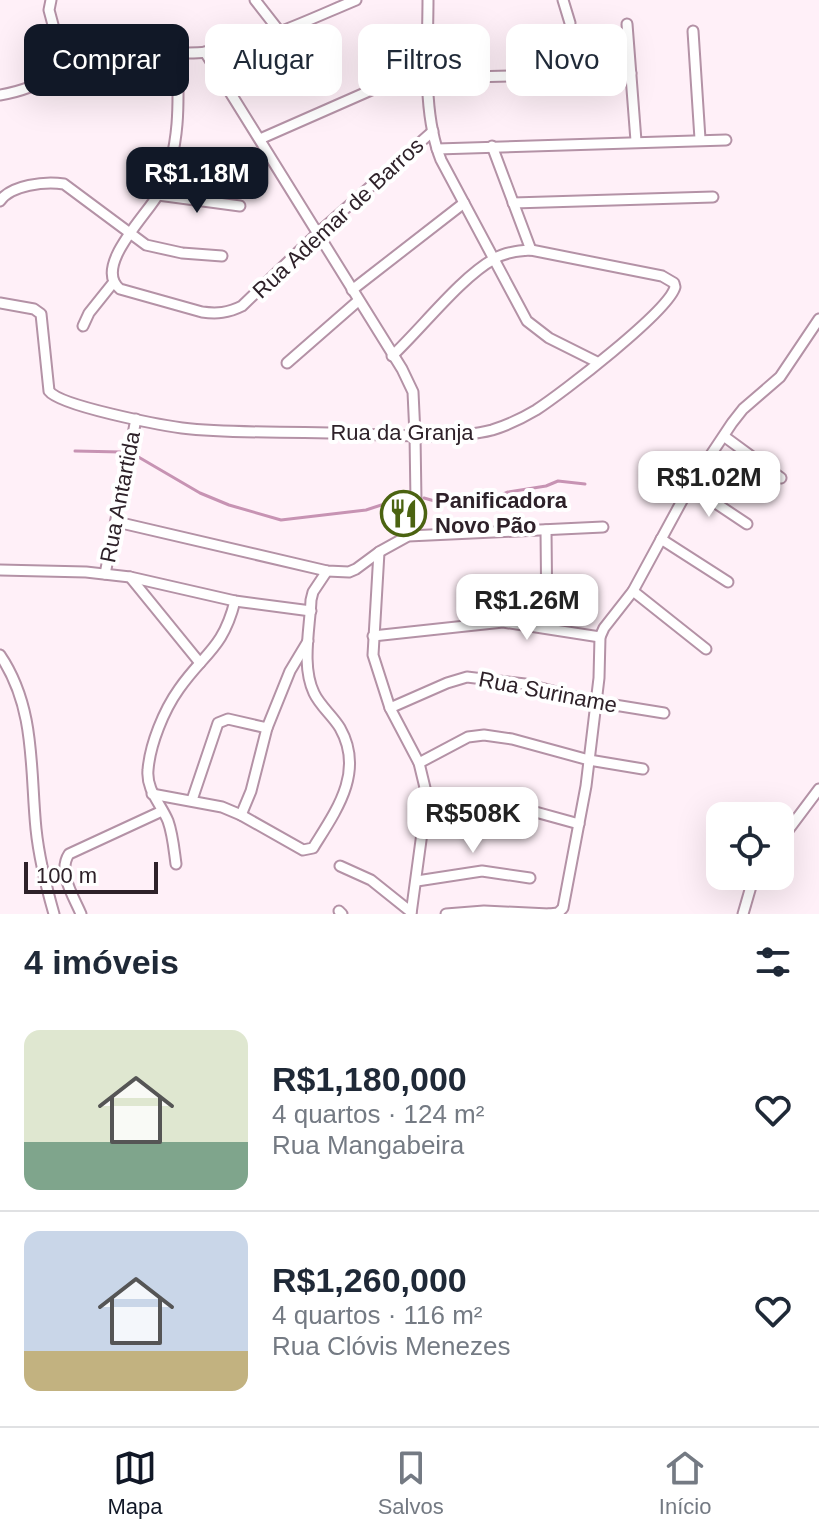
<!DOCTYPE html>
<html lang="pt">
<meta charset="utf-8">
<style>
body{margin:0;font-family:Arial,sans-serif;background:#f2f2f3;color:#1f2937;height:100vh;display:flex;flex-direction:column;font-size:30px;white-space:nowrap}
*{box-sizing:border-box;margin:0}
p{font-size:26px;color:#747a83}
.icon{flex:none;width:44px;height:44px;fill:none;stroke:currentColor;stroke-width:2;stroke-linecap:round;stroke-linejoin:round}
.map{position:relative;height:914px;overflow:hidden}
.sheet{display:flex;flex-direction:column;background:#fff;flex:1}
.sheet>*{flex:none}
.top-card{position:absolute;left:24px;top:24px;width:772px;height:72px;display:flex;gap:16px}
.buttons{position:absolute;left:706px;top:802px;display:grid;gap:16px}
.buttons a{display:grid;place-items:center;width:88px;height:88px;border-radius:16px;background:#fff;box-shadow:0 8px 32px #0002;font-size:40px}
.scale{position:absolute;left:24px;bottom:20px;width:134px;box-sizing:border-box;padding-left:8px;border:4px solid #2e2129;border-top:0;font-size:22px;line-height:28px;white-space:nowrap;color:#2e2129;-webkit-text-stroke:6px #fff;paint-order:stroke}
.price{position:absolute;translate:-50% -68px;padding:0 18px;border-radius:16px;background:#fff;color:#222;font-size:26px;line-height:52px;filter:drop-shadow(0 2px 4px #0008)}
.price::after{content:'';position:absolute;left:50%;top:48px;width:24px;height:18px;margin-left:-12px;background:inherit;clip-path:polygon(0 0,100% 0,50% 100%)}
.price.on{background:#111827;color:#fff}
ul{padding:0;list-style:none}
li{display:flex;align-items:center;gap:24px;height:200px;padding:0 24px}
li+li{border-top:2px solid #e0e1e3}
li span{display:grid;place-items:center;flex:none;width:224px;height:160px;border-radius:16px;color:#555}
li>.icon{margin-inline-start:auto}
span .icon{width:96px;height:96px;fill:#fffc;stroke-width:1}
li b{font-size:34px}
h2{display:flex;justify-content:space-between;align-items:center;height:96px;padding:0 24px;font-size:34px}
.chip{padding:0 28px;border-radius:16px;background:#fff;box-shadow:0 8px 32px #0002;font-size:28px;line-height:72px}
.chip.on{background:#111827;color:#fff}
.tab-bar{display:flex;justify-content:space-around;align-items:center;height:112px;border-top:2px solid #e0e1e3;background:#fff;font-size:22px;color:#747a83}
.tab-bar a{display:grid;justify-items:center;gap:4px}
.tab-bar .on{color:#111827}
.map>svg:first-child{display:block}
</style>
<div class="map">
<svg width="819" height="914" viewBox="0 0 819 914">
<rect width="100%" height="100%" fill="#fff0f8"/>
<g fill="none" stroke-linecap="round" stroke-linejoin="round">
<g stroke="#c793b3" stroke-width="3">
<path d="M75,451l46,1"/>
<path d="M135,455l65,38 29,12 52,15 85,-10 37,-12"/>
<path d="M424,498l42,12 42,-18 38,-6 12,-5 27,3"/>
</g>
<defs>
<g id="minor">
<path d="M51,0l-2,10 17,63"/>
<path d="M255,0l25,32"/>
<path d="M428,0c0,50 -6,113 13,160l86,161 22,17 48,24"/>
<path d="M563,0l7,23"/>
<path d="M627,24l9,117"/>
<path d="M693,31l7,108"/>
<path d="M177,52c2,47 4,98 -18,141 -11,21 -67,74 -39,96l82,23c15,2 26,1 40,-6l77,-74 114,-101"/>
<path d="M205,52l197,317 11,23 2,43 1,66 -8,35"/>
<path d="M428,78l203,-5"/>
<path d="M0,95c41,-6 74,-33 114,-41 31,-7 62,2 92,-2 52,-7 102,-32 150,-52"/>
<path d="M260,139l166,-73"/>
<path d="M492,146l39,104"/>
<path d="M437,149l289,-9"/>
<path d="M158,195l82,11"/>
<path d="M0,201c11,-16 45,-20 64,-17l82,61 36,8 40,3"/>
<path d="M513,203l200,-6"/>
<path d="M352,290l112,-87"/>
<path d="M0,303l34,6 7,5 8,77c11,15 111,34 133,37 50,6 102,3 152,5 44,1 116,8 158,-3 16,-5 29,-11 44,-20 25,-16 133,-99 139,-123l-1,-4 -12,-7 -131,-26c-12,1 -26,2 -37,9 -33,18 -73,70 -102,97"/>
<path d="M83,326l6,-13 24,-30"/>
<path d="M287,363l71,-62"/>
<path d="M725,437l56,41"/>
<path d="M690,486l57,38"/>
<path d="M117,522l210,49 22,1 7,-3 23,-17 29,-16 195,-9"/>
<path d="M546,530l1,98"/>
<path d="M661,539l67,43"/>
<path d="M379,552l-6,103 17,53 29,55 8,33 -16,118"/>
<path d="M0,570l86,2 44,5 105,24 76,10"/>
<path d="M105,574l31,-155"/>
<path d="M130,577l70,86"/>
<path d="M633,591l73,58"/>
<path d="M373,636l130,-14 97,15"/>
<path d="M0,655c36,53 30,114 36,174 3,29 10,57 18,85"/>
<path d="M390,708l57,-25 20,-6 58,7 71,18 68,11"/>
<path d="M267,728l23,-57 18,-30"/>
<path d="M419,763l49,-26 16,-2 28,4 77,21 54,9"/>
<path d="M152,794l70,13 19,8 62,35 10,-2c23,-37 52,-76 27,-120 -7,-12 -20,-22 -26,-35 -13,-27 -4,-65 -3,-93l2,-8 14,-21"/>
<path d="M192,800l26,-77 10,-4 39,9 -16,63 -10,24"/>
<path d="M424,827l66,-24h13l76,21"/>
<path d="M780,841l39,-52"/>
<path d="M176,864c-2,-14 -3,-29 -8,-43 -7,-17 -22,-31 -20,-51 2,-26 16,-60 31,-81 25,-36 44,-40 56,-88"/>
<path d="M340,866l31,14 40,32"/>
<path d="M417,881l65,-10 48,7"/>
<path d="M339,911l3,3"/>
<path d="M81,914c-7,-17 -24,-42 -12,-60l93,-43"/>
<path d="M446,914l38,-3 65,3"/>
<path d="M549,914l9,-1 5,-5 23,-122 13,-108 1,-41 4,-9 29,-37 57,-105 42,-63 11,-14 37,-32 39,-58"/>
<path d="M743,914l11,-38"/>
</g>
</defs>
<use href="#minor" stroke="#b492a6" stroke-width="13"/>
<use href="#minor" stroke="#fff" stroke-width="9"/>
</g>
<defs>
<symbol id="restaurant-ring" viewBox="-11 -11 22 22"><circle r="9.5" fill="#fff" stroke="#4b6311" stroke-width="1.5"/><path d="M-5-6h1v4h1v-4h1v4h1v-4h1v5L-1.5 .5V6h-2V.5L-5-1ZM5-6V6H3V1.5H1.5Q1.5-4 5-6Z" fill="#4b6311"/></symbol>
</defs>
<g fill-rule="evenodd">
<use href="#restaurant-ring" x="378" y="488" width="51" height="51"/>
</g>
<g text-anchor="middle" dominant-baseline="central" stroke-width="8" stroke-linejoin="round" paint-order="stroke">
<g font-size="22" fill="#2e2129" stroke="#fff">
<text transform="translate(338 218) rotate(-43)">Rua Ademar de Barros</text>
<text x="402" y="432">Rua da Granja</text>
<text transform="translate(120 497) rotate(-79)">Rua Antartida</text>
<text transform="translate(548 692) rotate(11)">Rua Suriname</text>
</g>
<g font-size="22" font-weight="bold" fill="#2e2129" stroke="#fff" text-anchor="start">
<text x="435" y="500">Panificadora<tspan x="435" dy="25">Novo Pão</tspan></text>
</g>
</g>
</svg>
<div class="buttons">
<a><svg class="icon" aria-label="locate" viewBox="0 0 24 24"><circle cx="12" cy="12" r="6"/><path d="M12 2v4M12 18v4M2 12h4M18 12h4"/></svg></a>
</div>
<div class="scale">100 m</div>
<b class="price on" style="left:197px;top:215px">R$1.18M</b>
<b class="price" style="left:709px;top:519px">R$1.02M</b>
<b class="price" style="left:527px;top:642px">R$1.26M</b>
<b class="price" style="left:473px;top:855px">R$508K</b>
<div class="top-card">
<a class="chip on">Comprar</a>
<a class="chip">Alugar</a>
<a class="chip">Filtros</a>
<a class="chip">Novo</a>
</div>
</div>
<section class="sheet">
<h2>4 imóveis<svg class="icon" aria-label="filters" viewBox="0 0 24 24"><path d="M4 7h16M4 17h16"/><circle cx="9" cy="7" r="2"/><circle cx="15" cy="17" r="2"/></svg></h2>
<ul>
<li><span style="background:linear-gradient(#dfe7d0 70%,#7fa58c 0)"><svg class="icon" aria-label="home" viewBox="0 0 24 24"><path d="M3 11l9-7 9 7M6 9v11h12V9"/></svg></span><div><b>R$1,180,000</b><p>4 quartos · 124 m²</p><p>Rua Mangabeira</p></div><svg class="icon" aria-label="heart" viewBox="0 0 24 24"><path d="M12 20l-8-8c-3-5 5-10 8-4 3-6 11-1 8 4z"/></svg></li>
<li><span style="background:linear-gradient(#c9d6e8 75%,#c2b280 0)"><svg class="icon" aria-label="home" viewBox="0 0 24 24"><path d="M3 11l9-7 9 7M6 9v11h12V9"/></svg></span><div><b>R$1,260,000</b><p>4 quartos · 116 m²</p><p>Rua Clóvis Menezes</p></div><svg class="icon" aria-label="heart" viewBox="0 0 24 24"><path d="M12 20l-8-8c-3-5 5-10 8-4 3-6 11-1 8 4z"/></svg></li>
</ul>
</section>
<nav class="tab-bar">
<a class="on"><svg class="icon" aria-label="map" viewBox="0 0 24 24"><path d="M3 6l6-2 6 2 6-2v14l-6 2-6-2-6 2zM9 4v14M15 6v14"/></svg>Mapa</a>
<a><svg class="icon" aria-label="saved" viewBox="0 0 24 24"><path d="M7 4h10v16l-5-4-5 4z"/></svg>Salvos</a>
<a><svg class="icon" aria-label="home" viewBox="0 0 24 24"><path d="M3 11l9-7 9 7M6 9v11h12V9"/></svg>Início</a>
</nav>
